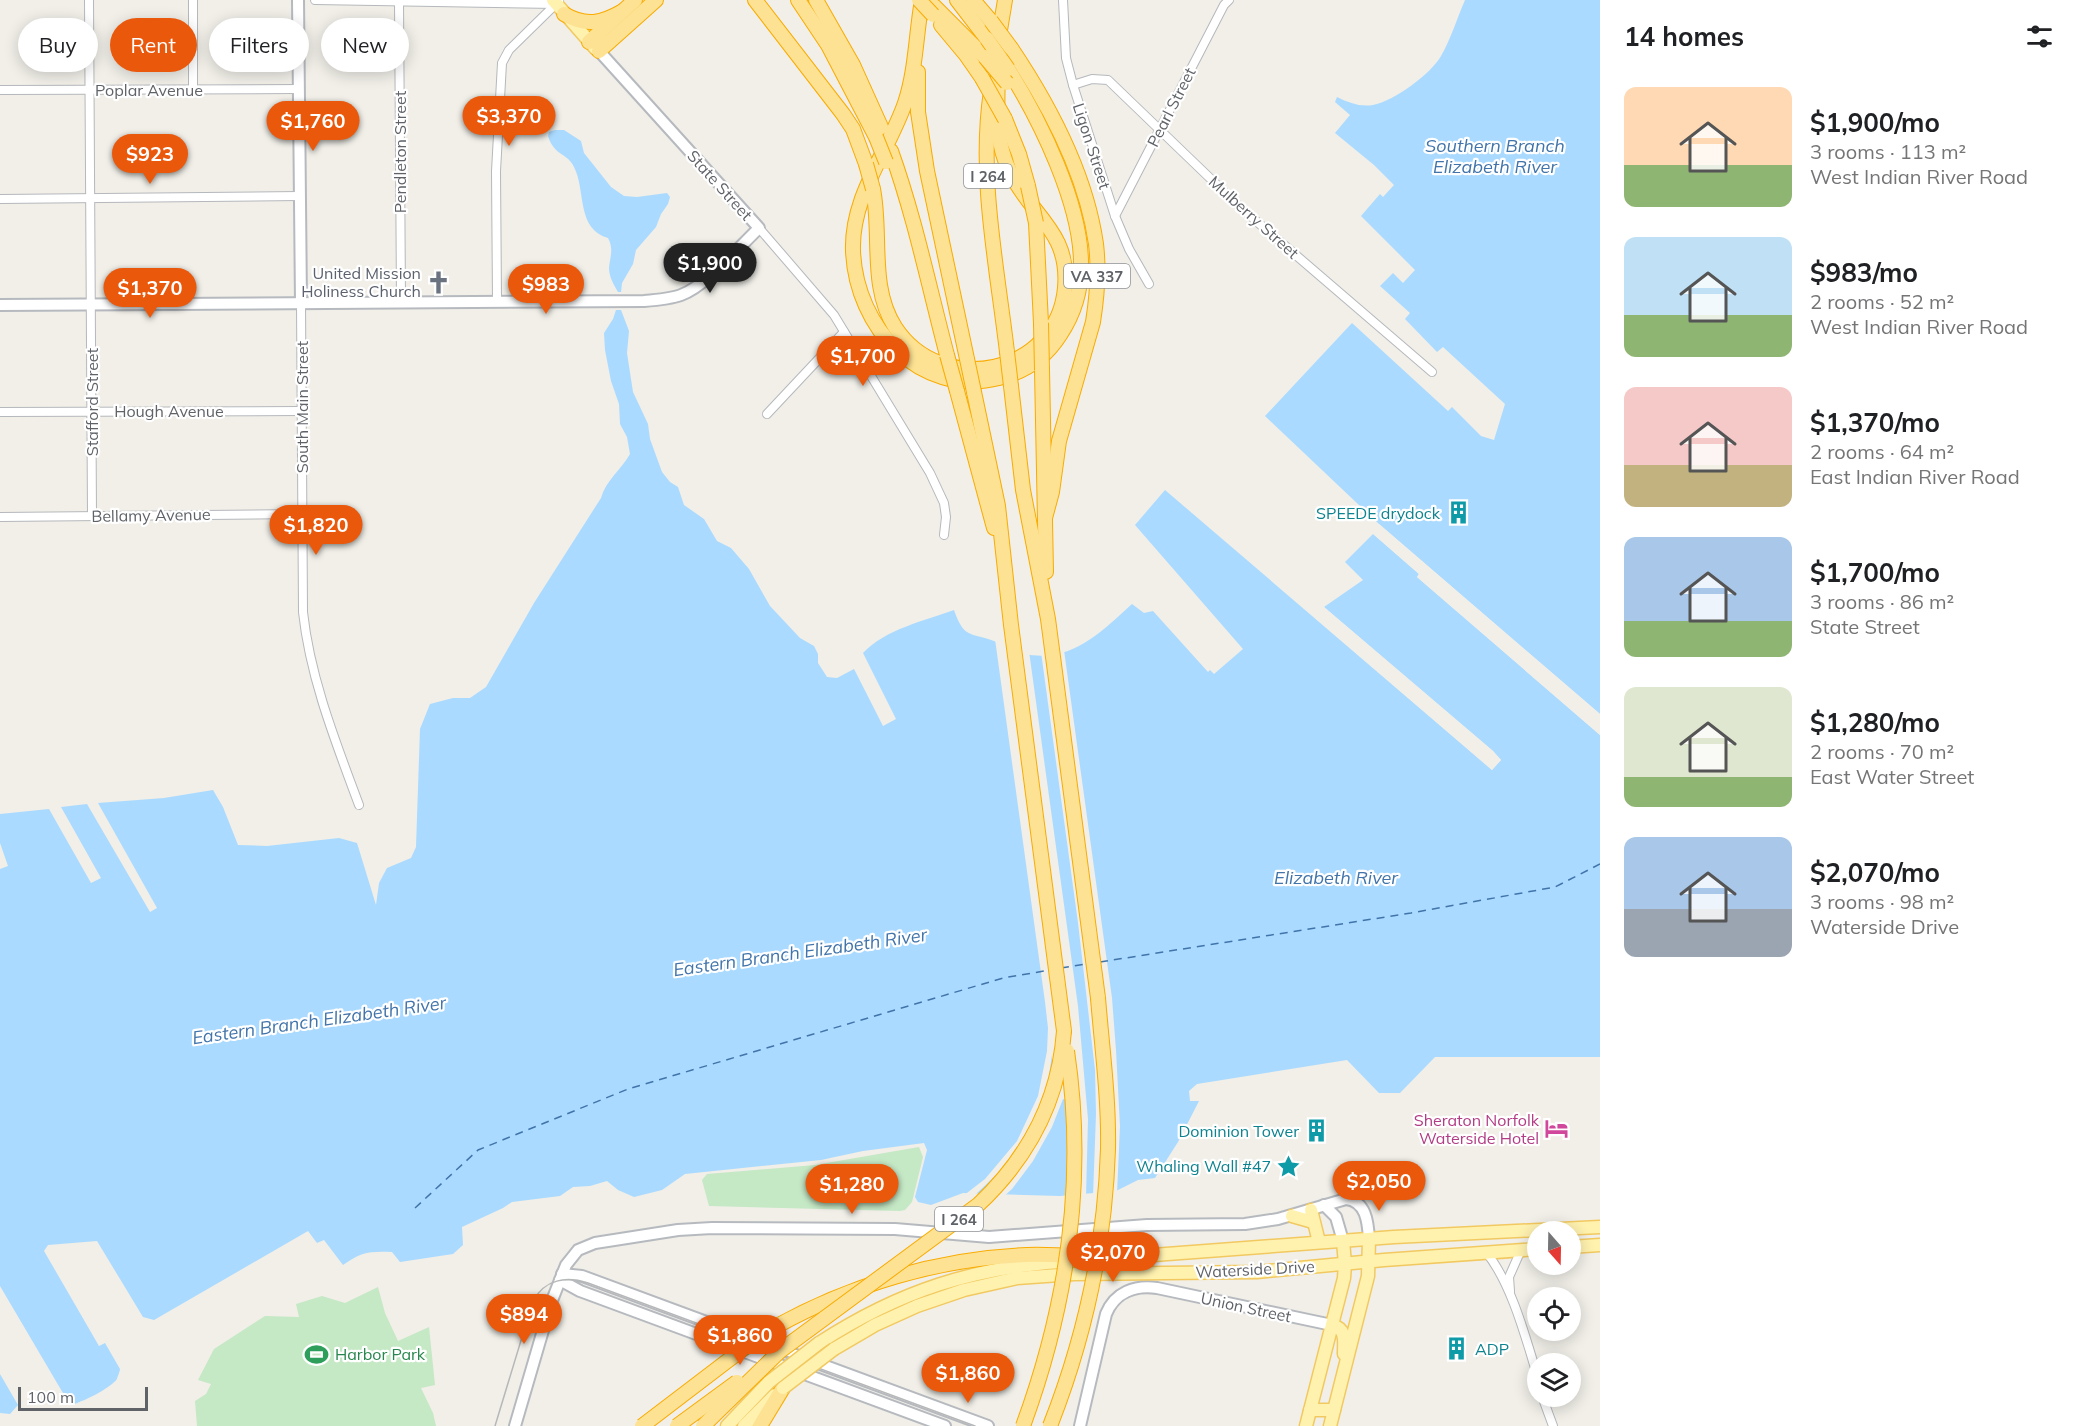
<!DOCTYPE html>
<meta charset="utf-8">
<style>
body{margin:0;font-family:Mulish,sans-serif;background:#f2f2f2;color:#202124;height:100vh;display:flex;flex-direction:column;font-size:22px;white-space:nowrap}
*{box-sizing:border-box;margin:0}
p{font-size:20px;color:#757577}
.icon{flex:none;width:33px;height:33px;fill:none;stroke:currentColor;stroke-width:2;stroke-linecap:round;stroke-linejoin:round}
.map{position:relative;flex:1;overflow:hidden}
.details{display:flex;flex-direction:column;background:#fff;width:480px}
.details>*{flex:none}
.banner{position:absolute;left:18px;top:18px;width:570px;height:54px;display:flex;gap:12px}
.needle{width:39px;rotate:160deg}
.controls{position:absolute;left:1527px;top:1221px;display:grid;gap:12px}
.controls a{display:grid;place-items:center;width:54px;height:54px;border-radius:50%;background:#fff;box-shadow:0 3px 15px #0003;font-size:30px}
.scale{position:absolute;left:18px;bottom:15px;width:130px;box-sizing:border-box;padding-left:6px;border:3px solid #5f6368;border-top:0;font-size:16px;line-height:21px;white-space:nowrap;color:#5f6368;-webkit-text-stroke:4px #fff;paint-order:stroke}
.price{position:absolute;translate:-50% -51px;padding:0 14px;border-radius:21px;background:#ea580c;color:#fff;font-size:20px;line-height:39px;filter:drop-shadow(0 2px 3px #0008)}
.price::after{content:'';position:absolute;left:50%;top:36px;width:18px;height:14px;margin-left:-9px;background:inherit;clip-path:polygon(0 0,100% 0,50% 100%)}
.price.current{background:#222;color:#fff}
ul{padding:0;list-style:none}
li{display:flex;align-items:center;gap:18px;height:150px;padding:0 24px}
li span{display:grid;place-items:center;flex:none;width:168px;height:120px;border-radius:12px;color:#555}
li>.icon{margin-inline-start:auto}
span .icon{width:72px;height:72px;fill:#fffc;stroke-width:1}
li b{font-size:26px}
h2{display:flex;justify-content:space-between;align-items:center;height:72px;padding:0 24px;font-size:26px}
.chip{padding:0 21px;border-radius:27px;background:#fff;box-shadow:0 3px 15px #0003;font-size:21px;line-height:54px}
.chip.current{background:#ea580c;color:#fff}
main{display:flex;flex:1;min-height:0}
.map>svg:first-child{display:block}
</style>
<main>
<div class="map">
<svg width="1600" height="1426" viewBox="0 0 1600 1426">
<rect width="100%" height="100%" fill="#f1efe8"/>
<g fill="#c5e8c5">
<path d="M919,1147l4,10 -11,45 -7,8 -5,1 -191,-5 -7,-26 5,-6 108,-9z"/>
<path d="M378,1287l7,26 13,28 31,-14 6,58 -14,3 12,25 3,13h-239l-2,-25 11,-7 5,-10 -13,-4 16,-31 51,-33 34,1 -3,-13 26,-8 23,7z"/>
</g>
<g fill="#aadaff">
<path d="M1465,0h135v714l-221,-190 -114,-108 87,-93 96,88 4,-4 29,29 13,4 11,-36 -62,-57 -6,5 -32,-33 5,-6 -30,-27 13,-13 10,10 12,-13 -54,-54 19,-22 3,3 11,-12 -20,-20 -39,-32 15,-18 -15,-13 2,-5c12,6 23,10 36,8 21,-4 58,-31 68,-49 10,-17 16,-38 24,-56z"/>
<path d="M555,130h9l17,11 3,12 27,34 13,9 13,1 30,-4 3,4 -2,7 -7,10 -5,13 -20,23 -3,14 -11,19 -1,9h-3c-4,-7 -9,-15 -9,-24 1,-11 5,-19 -1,-30 -32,-9 -22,-48 -34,-71 -6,-14 -20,-11 -26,-31l1,-4z"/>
<path d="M616,310h5l8,21 -2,22 6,39 15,32 2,15 12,33 8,10 8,5 6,18 20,14 13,22 14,7 18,21 21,37 30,32 14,8 4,8v9l9,14 10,1 17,-9 29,57 13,-7 -33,-66c23,-24 61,-32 91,-43 10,29 16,22 40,31 10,4 20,11 30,13 48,9 76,-21 108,-50l12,9 9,-2 55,61 2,-2 4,4 29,-25 -108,-124 30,-35 327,280 9,-10 -8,-9 -169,-144 39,-27 -18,-18 28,-28 46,40 -2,3 183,158v322h-165l-35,36h-21l-32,-33 -150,24 -8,7 1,10h9l-21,41 -23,36 -17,2 -22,11 -56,5 -97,-3 -32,12 -13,-3 -3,-5 12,-47 -3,-7 -61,8 -42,9 -136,14 -23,16 -28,7 -16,-7 -11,-9 -17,5 -17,1 -13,9 -48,6 -9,6 -41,19 1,18 -10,9 -53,8 -8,-10c-22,-1 -31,0 -49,13l-19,-25 -7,3 -9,-12 -154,89 -11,-3 -46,-76 -49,4 -4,6 55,95 6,-3 15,26c0,2 -3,9 -3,10 -6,9 -36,24 -47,26l-70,-119v-417l8,-3 -8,-23v-29l49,-5 42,74 10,-5 -40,-71 26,-3 63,108 7,-4 -59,-105 66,-5 49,-8 10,17 15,38 29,1 72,-8 18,5 19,62 3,-22 8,-15 24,-10 5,-11 4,-118 10,-25 23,-6h17l16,-11 48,-84 67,-105c5,-18 20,-28 29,-44l-3,-17 -7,-13 -1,-20 -8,-23 -6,-31 -1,-17 9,-14z"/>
<path d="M0,1374l18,31 -8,9 -10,-1z"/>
</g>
<g fill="#f1efe8">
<path d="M1379,524l221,190v3l-223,-191z"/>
<path d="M1373,531l49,41 -1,5 179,154v4l-183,-158 2,-3 -47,-41z"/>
<path d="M1324,607l169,144 8,9 -9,10 -177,-152 2,-2 168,145 7,5 5,-6 -175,-151z"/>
<path d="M995,639l29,12h5l49,355 10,113 -2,78 -18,1 -1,-98 -4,-1 -11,28 -19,34 -21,28 -10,9 -24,-1 44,-50 24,-50 6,-28v-14l-4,27 -12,33 -25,43 -16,18 -18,17 -5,3h-9l22,-17 32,-38 21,-45 9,-45 1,-23 -3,-26z"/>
<path d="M1064,650l48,348 4,52 4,76 -3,68 -24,2 3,-82 -1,-44 -17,-147 -37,-271z"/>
</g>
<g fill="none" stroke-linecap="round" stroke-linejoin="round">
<g stroke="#4174aa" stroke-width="1.5" stroke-dasharray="8 6" stroke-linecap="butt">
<path d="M1100,962l311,-49 144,-26 45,-23"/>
<path d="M1061,968l25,-4"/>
<path d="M415,1208l63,-58 150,-61 375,-111 47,-8"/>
</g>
<defs>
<g id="street">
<path d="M89,0l3,516"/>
<path d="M193,0v89"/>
<path d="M315,0l241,4"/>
<path d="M1063,0l3,58 7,27 42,131 14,33 20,35"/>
<path d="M399,1l2,301"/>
<path d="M1073,85l19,-6 16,1 133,128 191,164"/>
<path d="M0,90l299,-1"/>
<path d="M0,199l300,-3"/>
<path d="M1115,216l109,-211 5,-5"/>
<path d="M759,228l75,87 96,158 14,30 2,14 -2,18"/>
<path d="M497,301l-1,-130 6,-108 7,-13 50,-49"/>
<path d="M301,303l2,309c7,66 33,131 56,193"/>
<path d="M0,412l301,-1"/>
<path d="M767,414l77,-82"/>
<path d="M0,517l302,-3"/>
<path d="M1486,1252c26,32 40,87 52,126"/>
<path d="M1510,1291l-1,-14 12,-27"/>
<path d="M1542,1396l11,30"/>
</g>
<g id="secondary">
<path d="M298,0l3,303"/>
<path d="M0,305l644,-4c13,-1 26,-2 37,-6 25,-9 58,-48 78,-67l-160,-177"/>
<path d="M1324,1205l12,12 7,24"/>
<path d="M562,1274l20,2 406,150"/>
<path d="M560,1280l20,11 365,135"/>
<path d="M515,1426l36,-123 15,-38 12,-15 17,-7 83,-13 34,-2 183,1 94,8 158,-12 98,-1 33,-5 68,-20c20,2 22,23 23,40"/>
<path d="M1080,1426l26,-112c9,-22 29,-29 51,-26l175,37"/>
</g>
<g id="primary">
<path d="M553,0l43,49"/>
<path d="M1311,1210l8,32"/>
<path d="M1292,1216l21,6"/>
<path d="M1570,1247l30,-2"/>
<path d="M1100,1259l294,-22 206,-10"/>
<path d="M1332,1325c15,4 12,16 12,29"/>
<path d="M819,1343c82,-53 155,-76 252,-82"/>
<path d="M834,1349l41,-24 42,-19 47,-16 53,-12 57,-4 183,-2 127,-12 154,-11"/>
<path d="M1310,1410h24"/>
<path d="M727,1426l42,-44"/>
<path d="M744,1426l31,-31"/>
<path d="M1306,1426l38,-148 1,-14 -2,-23"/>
<path d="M1330,1426l38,-150 1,-37"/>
</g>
<g id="highway">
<path d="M755,0l88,114 10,15 13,35"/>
<path d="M798,0l30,45 48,92"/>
<path d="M816,0l37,65 28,62"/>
<path d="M922,0c-6,34 -6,70 -17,103 -17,49 -54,93 -52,148 3,76 66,147 146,127 26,-6 47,-21 61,-43 14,-21 21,-44 21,-69 1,-61 -41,-146 -73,-197"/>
<path d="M925,0l9,6 51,51"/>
<path d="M957,0l30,39"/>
<path d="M973,0l18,21"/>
<path d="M564,14c22,13 38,9 59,-3"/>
<path d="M941,25l25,30 16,23"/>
<path d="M589,42l46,-42"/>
<path d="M1011,48c39,58 75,126 85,196 3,25 1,53 -3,78l-34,119 -7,51 -7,26"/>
<path d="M599,51l57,-51"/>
<path d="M995,60l10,-60"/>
<path d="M918,72v40l9,59 40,188"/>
<path d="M991,91c-13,86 6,175 16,261"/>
<path d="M1005,119l14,35 9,32"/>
<path d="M891,151c24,67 38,136 56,204"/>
<path d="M873,189c9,45 -4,98 22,138 46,71 162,48 170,-39 5,-57 -34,-72 -55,-116 -17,-34 -12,-70 -12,-107"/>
<path d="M1036,223l5,100"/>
<path d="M1042,370l4,202"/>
<path d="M1011,386l12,104 25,129 50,379"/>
<path d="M957,391l37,137"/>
<path d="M974,392l24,114 13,119 53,406"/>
<path d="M775,1327c76,-42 164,-69 252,-72 28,-1 55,2 83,3"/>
<path d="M760,1426l23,-38"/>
</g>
</defs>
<use href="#street" stroke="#b5b8bc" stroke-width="10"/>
<use href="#secondary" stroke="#b6babf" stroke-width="14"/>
<use href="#primary" stroke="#f2c960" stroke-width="15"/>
<use href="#highway" stroke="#f9ab00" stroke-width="16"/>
<use href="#street" stroke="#fff" stroke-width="8"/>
<use href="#secondary" stroke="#fff" stroke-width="10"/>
<use href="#primary" stroke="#fff2af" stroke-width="12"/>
<use href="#highway" stroke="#fde293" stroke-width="14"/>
<path stroke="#b6b7b8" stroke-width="1.5" d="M495,1426l38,-125c12,-22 33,-25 55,-18l387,143"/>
<defs>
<g id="primary-bridge">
<path d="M769,1382l50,-39"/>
<path d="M783,1388l51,-39"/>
</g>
<g id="highway-bridge">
<path d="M919,0l14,15"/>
<path d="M991,21l20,27"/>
<path d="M987,39l21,30"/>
<path d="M985,57l22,26"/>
<path d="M982,78l23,41"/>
<path d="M876,137l10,25"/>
<path d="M866,164l7,25"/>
<path d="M1028,186l8,37"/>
<path d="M1041,323l1,47"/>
<path d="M1007,352l4,34"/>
<path d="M947,355l10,36"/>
<path d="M967,359l7,33"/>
<path d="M642,1426l101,-77 32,-22"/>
<path d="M677,1426l60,-44"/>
<path d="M703,1426l77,-75 198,-146c51,-48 81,-104 86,-174"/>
<path d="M1023,1426c44,-120 63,-248 44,-375"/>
<path d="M1050,1426c35,-89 55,-181 58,-277 1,-50 -6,-101 -10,-151"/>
</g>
</defs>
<use href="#primary-bridge" stroke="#f2c960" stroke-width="15" stroke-linecap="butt"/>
<use href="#highway-bridge" stroke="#f9ab00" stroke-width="16" stroke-linecap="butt"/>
<use href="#primary-bridge" stroke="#fff2af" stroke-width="12"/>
<use href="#highway-bridge" stroke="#fde293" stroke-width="14"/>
</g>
<defs>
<symbol id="church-bare" viewBox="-9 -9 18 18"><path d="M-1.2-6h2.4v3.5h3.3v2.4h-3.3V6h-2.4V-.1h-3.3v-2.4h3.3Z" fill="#6b7280" stroke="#fff" stroke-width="2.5" paint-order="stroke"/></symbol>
<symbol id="building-bare" viewBox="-9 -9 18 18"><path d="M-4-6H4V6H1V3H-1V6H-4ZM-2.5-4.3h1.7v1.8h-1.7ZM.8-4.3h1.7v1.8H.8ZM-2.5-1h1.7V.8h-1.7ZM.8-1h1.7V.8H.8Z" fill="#0f9aa8" stroke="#fff" stroke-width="2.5" paint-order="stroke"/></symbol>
<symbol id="hotel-bare" viewBox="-9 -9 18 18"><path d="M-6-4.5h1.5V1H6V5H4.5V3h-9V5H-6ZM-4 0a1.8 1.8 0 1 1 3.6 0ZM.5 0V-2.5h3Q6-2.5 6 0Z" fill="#d1479c" stroke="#fff" stroke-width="2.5" paint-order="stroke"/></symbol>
<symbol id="sight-bare" viewBox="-9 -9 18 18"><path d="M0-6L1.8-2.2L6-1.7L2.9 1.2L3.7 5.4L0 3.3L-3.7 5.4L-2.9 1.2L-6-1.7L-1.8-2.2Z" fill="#0f9aa8" stroke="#fff" stroke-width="2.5" paint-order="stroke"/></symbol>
<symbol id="stadium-bare" viewBox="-9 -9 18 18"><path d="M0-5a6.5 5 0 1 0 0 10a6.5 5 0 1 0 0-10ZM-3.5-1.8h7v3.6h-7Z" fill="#2e9e5b" stroke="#fff" stroke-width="2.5" paint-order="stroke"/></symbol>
</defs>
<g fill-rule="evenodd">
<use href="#church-bare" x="422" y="266" width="33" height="33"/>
<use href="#building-bare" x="1442" y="496" width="33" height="33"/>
<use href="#hotel-bare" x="1540" y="1112" width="33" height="33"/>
<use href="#building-bare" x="1300" y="1114" width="33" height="33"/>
<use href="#sight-bare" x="1272" y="1150" width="33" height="33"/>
<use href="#building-bare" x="1440" y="1332" width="33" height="33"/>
<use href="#stadium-bare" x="300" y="1338" width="33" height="33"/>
</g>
<g text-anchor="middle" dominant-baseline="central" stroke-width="4.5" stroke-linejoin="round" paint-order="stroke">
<g fill="#fff" stroke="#8f9295" stroke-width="1.5">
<rect x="964" y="164" width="48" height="24" rx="4.5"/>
<rect x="1064" y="264" width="66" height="24" rx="4.5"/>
<rect x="935" y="1207" width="48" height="24" rx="4.5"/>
</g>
<g font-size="15" font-weight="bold" fill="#5f6368">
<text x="988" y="176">I 264</text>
<text x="1097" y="276">VA 337</text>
<text x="959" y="1219">I 264</text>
</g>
<g font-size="16" fill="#5f6368" stroke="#fff">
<text x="149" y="90">Poplar Avenue</text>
<text transform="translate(1171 107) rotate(-63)">Pearl Street</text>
<text transform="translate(1092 146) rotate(72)">Ligon Street</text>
<text transform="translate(400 152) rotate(-90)">Pendleton Street</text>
<text transform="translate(720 185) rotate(48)">State Street</text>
<text transform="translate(1254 217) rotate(42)">Mulberry Street</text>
<text transform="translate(92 402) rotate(-90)">Stafford Street</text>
<text transform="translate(302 407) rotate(-90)">South Main Street</text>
<text x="169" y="411">Hough Avenue</text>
<text transform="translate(151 515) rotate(-1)">Bellamy Avenue</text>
<text transform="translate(1255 1269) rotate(-3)">Waterside Drive</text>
<text transform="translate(1246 1307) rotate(12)">Union Street</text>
</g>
<g font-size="16" fill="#5b616d" stroke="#fff" text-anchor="end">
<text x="421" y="273">United Mission<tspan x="421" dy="18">Holiness Church</tspan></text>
</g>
<g font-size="16" fill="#0d838f" stroke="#fff" text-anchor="end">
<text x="1440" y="513">SPEEDE drydock</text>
<text x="1299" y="1131">Dominion Tower</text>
<text x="1271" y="1166">Whaling Wall #47</text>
<text x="1475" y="1349" text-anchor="start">ADP</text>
</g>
<g font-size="16" fill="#b23c85" stroke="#fff" text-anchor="end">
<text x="1539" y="1120">Sheraton Norfolk<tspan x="1539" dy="18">Waterside Hotel</tspan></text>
</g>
<g font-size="16" fill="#27864d" stroke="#fff" text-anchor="start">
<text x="335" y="1354">Harbor Park</text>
</g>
<g font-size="18" font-style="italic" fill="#4174aa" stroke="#fff">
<text x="1495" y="145">Southern Branch<tspan x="1495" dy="21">Elizabeth River</tspan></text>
<text x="1336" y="877">Elizabeth River</text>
<text transform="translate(800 952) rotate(-8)">Eastern Branch Elizabeth River</text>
<text transform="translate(319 1020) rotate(-8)">Eastern Branch Elizabeth River</text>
</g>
</g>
</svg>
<div class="controls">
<a><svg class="needle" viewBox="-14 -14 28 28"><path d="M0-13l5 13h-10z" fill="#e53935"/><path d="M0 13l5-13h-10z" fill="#757577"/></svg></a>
<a><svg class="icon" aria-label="locate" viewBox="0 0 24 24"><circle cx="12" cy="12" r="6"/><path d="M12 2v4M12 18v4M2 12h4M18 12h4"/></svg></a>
<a><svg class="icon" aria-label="layers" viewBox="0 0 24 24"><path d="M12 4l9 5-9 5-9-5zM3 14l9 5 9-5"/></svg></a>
</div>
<div class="scale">100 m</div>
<b class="price" style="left:509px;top:147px">$3,370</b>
<b class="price" style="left:313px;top:152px">$1,760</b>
<b class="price" style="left:150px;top:185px">$923</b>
<b class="price current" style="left:710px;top:294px">$1,900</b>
<b class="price" style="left:546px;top:315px">$983</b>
<b class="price" style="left:150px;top:319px">$1,370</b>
<b class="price" style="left:863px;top:387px">$1,700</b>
<b class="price" style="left:316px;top:556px">$1,820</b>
<b class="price" style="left:1379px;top:1212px">$2,050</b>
<b class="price" style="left:852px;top:1215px">$1,280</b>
<b class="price" style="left:1113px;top:1283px">$2,070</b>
<b class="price" style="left:524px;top:1345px">$894</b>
<b class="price" style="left:740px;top:1366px">$1,860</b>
<b class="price" style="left:968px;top:1404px">$1,860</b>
<div class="banner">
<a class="chip">Buy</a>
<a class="chip current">Rent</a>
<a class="chip">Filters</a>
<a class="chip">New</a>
</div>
</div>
<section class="details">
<h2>14 homes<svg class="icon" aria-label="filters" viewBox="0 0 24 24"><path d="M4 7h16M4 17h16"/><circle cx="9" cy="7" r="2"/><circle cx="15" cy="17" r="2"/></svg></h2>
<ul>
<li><span style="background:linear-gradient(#ffd9b3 65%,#8fb573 0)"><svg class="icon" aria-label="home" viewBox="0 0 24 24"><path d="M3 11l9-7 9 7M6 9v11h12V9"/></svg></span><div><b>$1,900/mo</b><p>3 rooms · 113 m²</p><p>West Indian River Road</p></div></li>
<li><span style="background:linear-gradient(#bfe0f5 65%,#8fb573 0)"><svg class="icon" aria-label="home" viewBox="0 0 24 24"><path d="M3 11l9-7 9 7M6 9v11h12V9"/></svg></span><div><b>$983/mo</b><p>2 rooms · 52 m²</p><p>West Indian River Road</p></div></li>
<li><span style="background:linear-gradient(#f6c9c9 65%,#c2b280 0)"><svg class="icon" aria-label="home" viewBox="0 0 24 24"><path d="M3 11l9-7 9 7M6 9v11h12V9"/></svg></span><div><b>$1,370/mo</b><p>2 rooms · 64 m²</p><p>East Indian River Road</p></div></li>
<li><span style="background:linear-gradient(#a9c7e8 70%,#8fb573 0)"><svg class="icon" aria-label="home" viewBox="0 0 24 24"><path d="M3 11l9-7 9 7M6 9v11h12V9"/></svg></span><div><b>$1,700/mo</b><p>3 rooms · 86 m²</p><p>State Street</p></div></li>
<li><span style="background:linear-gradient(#dfe7d0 75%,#8fb573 0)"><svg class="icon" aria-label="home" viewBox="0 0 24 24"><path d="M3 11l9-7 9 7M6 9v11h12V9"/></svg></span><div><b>$1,280/mo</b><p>2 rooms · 70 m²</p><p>East Water Street</p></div></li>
<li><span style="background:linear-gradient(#a9c7e8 60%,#9aa5b1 0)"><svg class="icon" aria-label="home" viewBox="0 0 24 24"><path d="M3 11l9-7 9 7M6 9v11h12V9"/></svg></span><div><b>$2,070/mo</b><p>3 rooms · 98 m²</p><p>Waterside Drive</p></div></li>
</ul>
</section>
</main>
